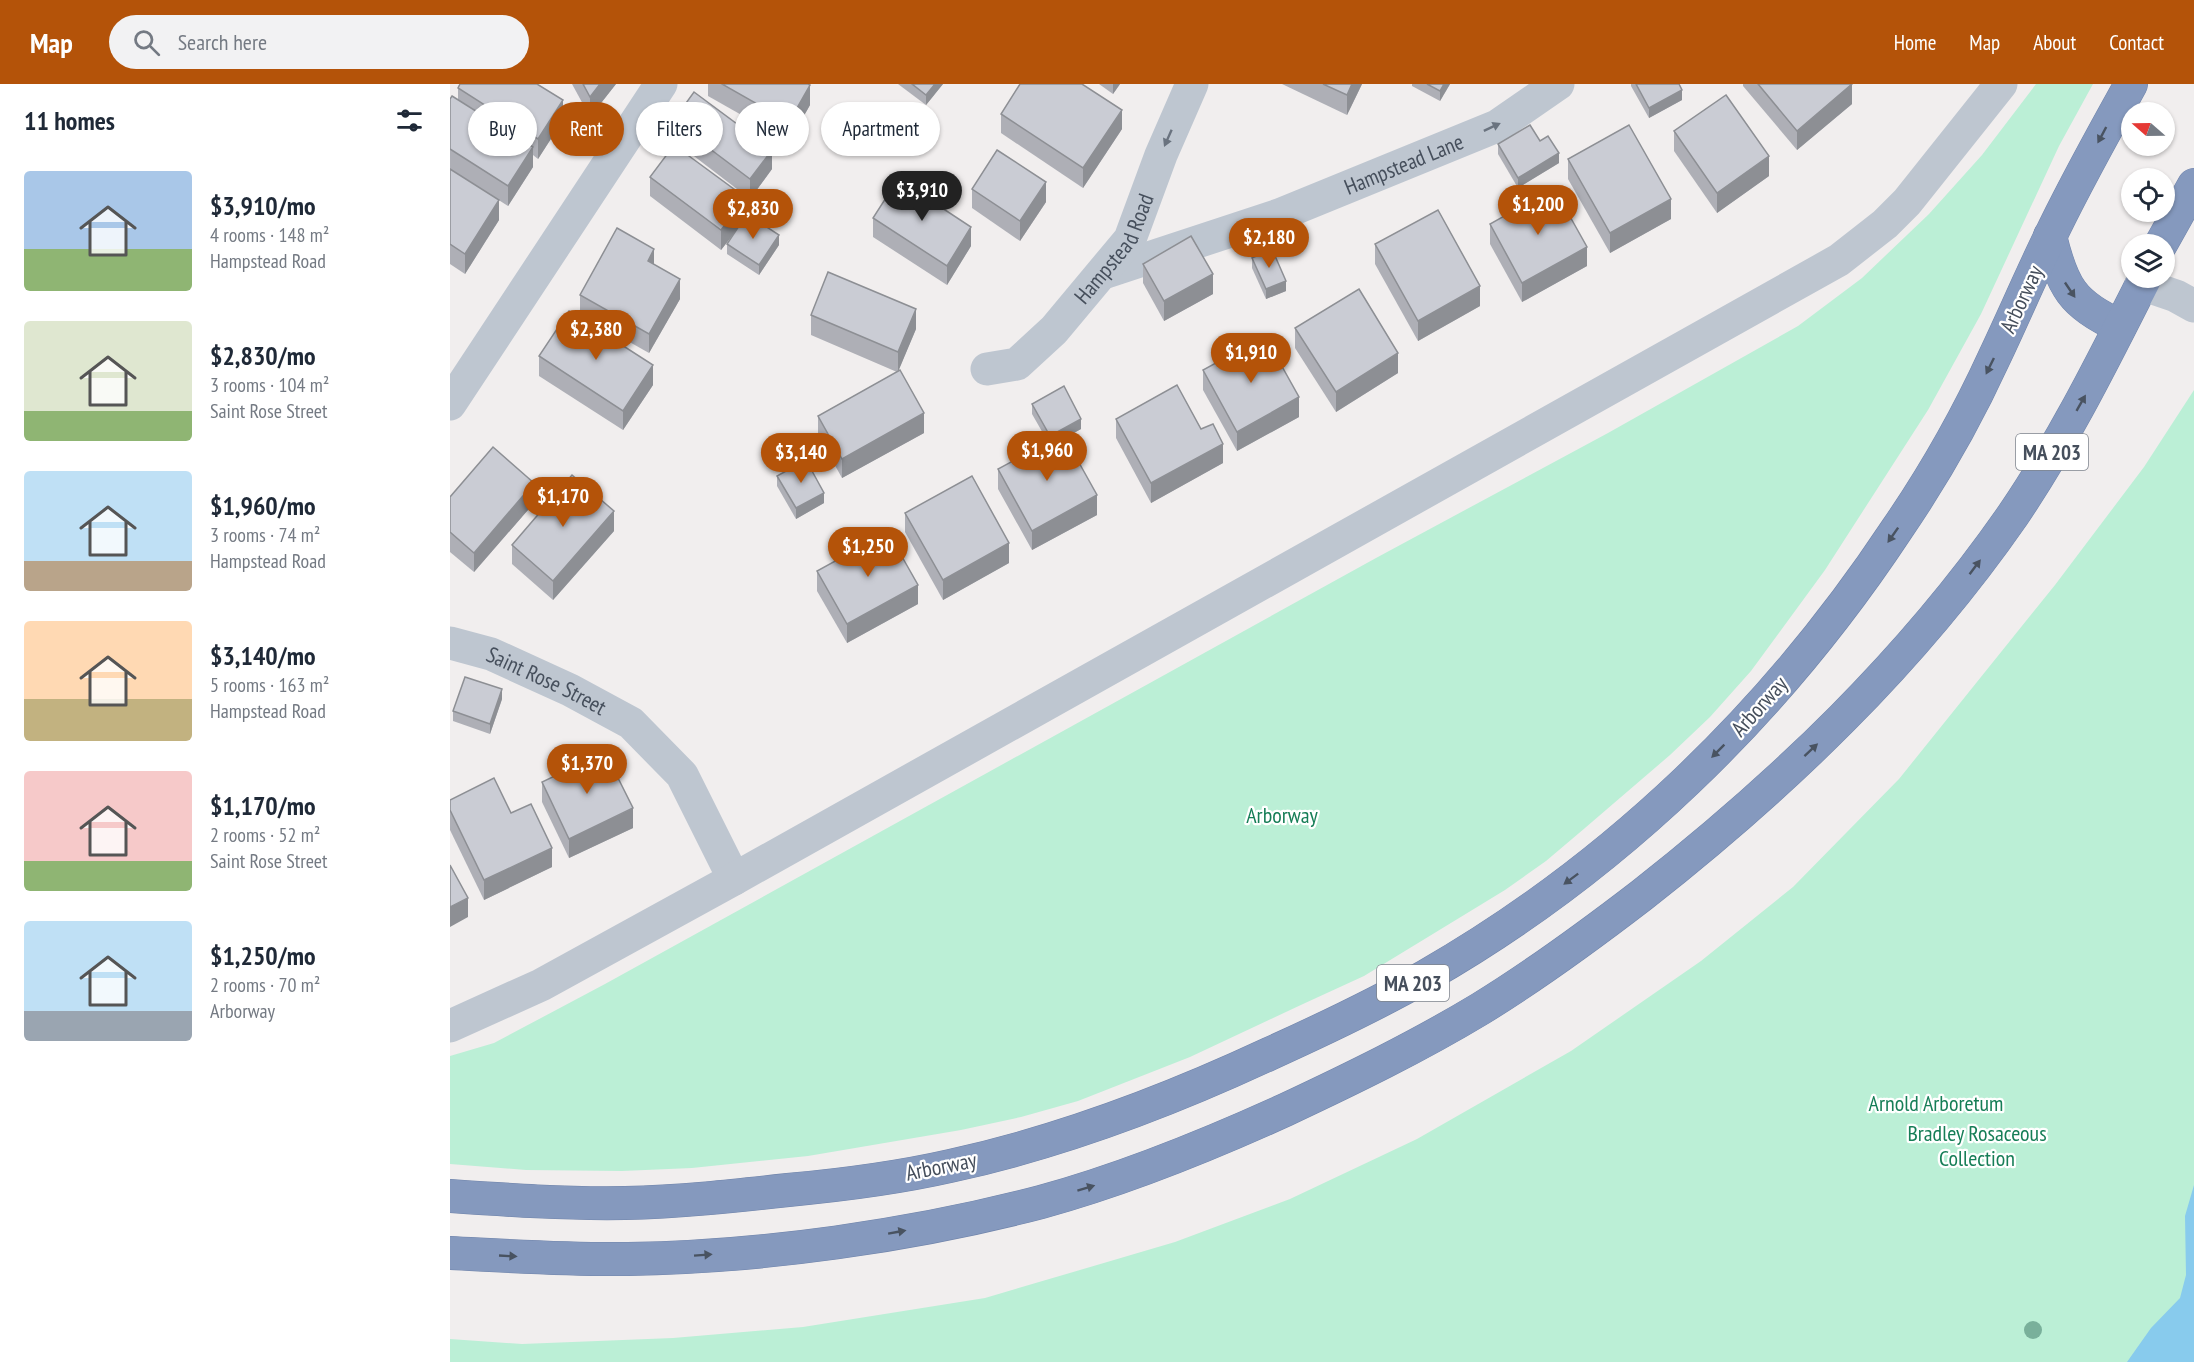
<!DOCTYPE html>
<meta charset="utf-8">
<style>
body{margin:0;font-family:"PT Sans Narrow",sans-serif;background:#f2f2f3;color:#1f2937;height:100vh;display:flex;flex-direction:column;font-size:22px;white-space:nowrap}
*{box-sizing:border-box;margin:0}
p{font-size:20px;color:#747a83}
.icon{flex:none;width:33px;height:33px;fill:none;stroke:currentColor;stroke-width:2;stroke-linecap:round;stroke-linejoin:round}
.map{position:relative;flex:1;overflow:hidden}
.panel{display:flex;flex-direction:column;background:#fff;width:450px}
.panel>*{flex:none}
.top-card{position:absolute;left:18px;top:18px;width:570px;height:54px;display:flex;gap:12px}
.needle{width:39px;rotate:290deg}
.tools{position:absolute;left:1671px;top:18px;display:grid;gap:12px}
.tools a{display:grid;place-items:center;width:54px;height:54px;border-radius:50%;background:#fff;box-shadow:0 2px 4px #0004;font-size:30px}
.price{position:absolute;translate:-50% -51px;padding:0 14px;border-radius:21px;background:#b45309;color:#fff;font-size:20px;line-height:39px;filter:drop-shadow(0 2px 3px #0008)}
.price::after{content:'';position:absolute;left:50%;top:36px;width:18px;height:14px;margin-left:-9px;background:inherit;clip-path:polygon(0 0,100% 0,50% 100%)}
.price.on{background:#222;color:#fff}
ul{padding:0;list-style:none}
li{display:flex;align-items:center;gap:18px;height:150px;padding:0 24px}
li span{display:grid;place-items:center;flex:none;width:168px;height:120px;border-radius:6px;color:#555}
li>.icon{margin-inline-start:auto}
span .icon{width:72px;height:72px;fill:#fffc;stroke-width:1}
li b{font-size:26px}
h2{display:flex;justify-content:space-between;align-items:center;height:72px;padding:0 24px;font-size:26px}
.tag{padding:0 21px;border-radius:27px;background:#fff;box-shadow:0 2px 4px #0004;font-size:21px;line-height:54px}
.tag.on{background:#b45309;color:#fff}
header{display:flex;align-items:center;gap:36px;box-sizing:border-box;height:84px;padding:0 30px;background:#b45309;color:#fff}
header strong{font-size:28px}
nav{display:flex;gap:33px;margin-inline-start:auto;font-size:21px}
.search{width:420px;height:54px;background:#f2f2f3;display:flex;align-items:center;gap:15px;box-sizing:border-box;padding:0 21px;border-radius:33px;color:#747a83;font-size:22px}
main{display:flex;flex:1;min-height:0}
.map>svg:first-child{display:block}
</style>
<header>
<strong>Map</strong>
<div class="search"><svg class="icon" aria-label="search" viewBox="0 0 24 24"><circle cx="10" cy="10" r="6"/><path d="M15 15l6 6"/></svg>Search here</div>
<nav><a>Home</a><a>Map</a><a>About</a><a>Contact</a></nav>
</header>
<main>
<section class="panel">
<h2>11 homes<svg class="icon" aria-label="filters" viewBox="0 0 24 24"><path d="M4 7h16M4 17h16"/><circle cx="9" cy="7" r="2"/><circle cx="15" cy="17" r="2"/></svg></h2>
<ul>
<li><span style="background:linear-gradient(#a9c7e8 65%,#8fb573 0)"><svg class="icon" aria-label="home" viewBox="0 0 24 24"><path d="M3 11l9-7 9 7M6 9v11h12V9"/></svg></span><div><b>$3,910/mo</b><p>4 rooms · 148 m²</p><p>Hampstead Road</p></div></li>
<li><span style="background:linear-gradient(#dfe7d0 75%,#8fb573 0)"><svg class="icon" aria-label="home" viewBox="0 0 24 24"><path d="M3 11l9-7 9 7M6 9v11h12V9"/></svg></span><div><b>$2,830/mo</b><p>3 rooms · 104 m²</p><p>Saint Rose Street</p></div></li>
<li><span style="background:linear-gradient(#bfe0f5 75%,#b9a48a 0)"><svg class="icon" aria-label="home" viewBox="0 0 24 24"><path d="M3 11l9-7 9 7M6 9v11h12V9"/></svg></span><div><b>$1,960/mo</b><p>3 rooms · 74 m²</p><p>Hampstead Road</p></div></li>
<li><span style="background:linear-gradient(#ffd9b3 65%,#c2b280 0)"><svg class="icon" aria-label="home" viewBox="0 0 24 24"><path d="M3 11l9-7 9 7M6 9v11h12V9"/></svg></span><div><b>$3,140/mo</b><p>5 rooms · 163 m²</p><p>Hampstead Road</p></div></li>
<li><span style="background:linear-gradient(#f6c9c9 75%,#8fb573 0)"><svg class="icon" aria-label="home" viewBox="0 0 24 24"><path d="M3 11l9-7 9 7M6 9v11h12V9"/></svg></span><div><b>$1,170/mo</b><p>2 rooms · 52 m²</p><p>Saint Rose Street</p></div></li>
<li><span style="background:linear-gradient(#bfe0f5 75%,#9aa5b1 0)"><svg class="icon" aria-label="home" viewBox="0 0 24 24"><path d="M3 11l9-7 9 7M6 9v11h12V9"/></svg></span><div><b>$1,250/mo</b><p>2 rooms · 70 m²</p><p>Arborway</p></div></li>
</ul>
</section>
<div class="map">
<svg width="1744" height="1278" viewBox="0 0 1744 1278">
<rect width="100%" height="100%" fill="#f1eeee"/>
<g fill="#bbefd6">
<path d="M1586,0h57l-34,62 -78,168 -53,96 -103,160 -74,101 -41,46 -40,38 -85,73 -39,33 -41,29 -141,86 -61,28 -113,53 -112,44 -57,16 -60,13 -153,26 -116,12 -70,3 -96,-1 -76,-6v-108l44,-13 111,-59 771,-426 232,-125 190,-107 64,-48 67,-64 53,-59z"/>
<path d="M1744,306v972h-1744v-23l72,5 151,-6 130,-11 182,-29 190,-56 115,-43 127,-60 154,-88 130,-90 92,-74 106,-108 156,-194 89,-118z"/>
</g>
<path fill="#88cbed" d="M1744,1101v177h-67l24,-34 29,-30 6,-23 -1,-59z"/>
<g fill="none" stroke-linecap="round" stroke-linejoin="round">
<defs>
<g id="highway">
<path d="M1600,152c12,50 22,69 70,90"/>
<path d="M1711,160l33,-59"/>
<path d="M0,1112c58,4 116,8 175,7 54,-1 109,-7 163,-13 54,-5 109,-12 162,-24 111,-24 216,-64 319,-112 53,-24 106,-49 157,-78 190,-109 350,-264 471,-447 37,-54 70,-112 97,-171 19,-40 36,-80 55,-119 25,-53 54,-104 82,-155"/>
<path d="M0,1169c59,3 118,7 178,6 133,-2 284,-23 413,-57 84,-23 165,-56 244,-92 66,-31 132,-63 195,-101 57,-35 110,-74 162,-114 140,-110 269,-233 371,-380 51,-75 91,-156 132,-237"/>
</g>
</defs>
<use href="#highway" stroke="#7084aa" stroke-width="34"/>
<g stroke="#bec6d0" stroke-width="33">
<path id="s1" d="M653,189l176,-58 218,-89 61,-42"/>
<path d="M1691,200l35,12 18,10"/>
<path id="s2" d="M537,285l30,-5 37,-34 76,-91 31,-84 31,-71"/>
<path d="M0,320l211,-320"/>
<path id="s3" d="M0,559l41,11 79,36 61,33 51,52 52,104"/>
<path d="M0,942l91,-41 193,-106 1105,-619 46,-36 22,-22 94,-118"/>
</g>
<use href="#highway" stroke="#8599be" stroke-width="33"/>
</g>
<circle fill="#79b09b" cx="1583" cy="1246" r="9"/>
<g fill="#aeafb6">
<path d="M122,0h44l-26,33z"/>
<path d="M258,0h100l2,21 -21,37 -81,-46z"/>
<path d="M448,0h45l-17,21z"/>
<path d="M649,0h21l-7,10z"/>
<path d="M832,0h80l-15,31z"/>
<path d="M962,0h38l-10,17 -28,-15z"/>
<path d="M1181,0h48l3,16 -33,18 -18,-32z"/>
<path d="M1293,0h109v20l-55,46 -54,-64z"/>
<path d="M8,4l105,32 -25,39 -5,-4v12l-25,39 -58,-37v-70l8,1z"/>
<path d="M551,30l121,15 -39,59 -82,-55z"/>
<path d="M223,37l99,48 -22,30 -77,-59z"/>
<path d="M1224,47l95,45 -52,37 -43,-62z"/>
<path d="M1090,57l19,22 -41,25 -20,-34v-10z"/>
<path d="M1118,75l103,60 -61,34 -42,-74z"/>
<path d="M0,85l49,51 -34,54 -15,-10z"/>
<path d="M200,93l96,39 33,29 -20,30 -32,-21v-10l8,-12 -14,18 -71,-54z"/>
<path d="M522,105l74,13 -26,39 -48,-33z"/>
<path d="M423,134l98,28 -24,39 -74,-48z"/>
<path d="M1040,140l97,42 -65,36 -32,-58z"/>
<path d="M925,160l105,62 -62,35 -43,-77z"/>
<path d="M802,174l34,33 -20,8 -14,-31z"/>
<path d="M204,180l26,35 -31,54 -69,-39v-19z"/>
<path d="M693,180l70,30 -49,27 -21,-38z"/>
<path d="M361,231l105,14 -18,42 26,62 -82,45 -24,-43v-19l79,-44 -86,-37z"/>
<path d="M845,244l103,45 -62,39 -41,-64z"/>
<path d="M89,272l114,29 -30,45 -84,-54z"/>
<path d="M753,286l96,47 -62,34 -34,-61z"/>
<path d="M582,320l49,25 -16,9 32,77 -65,35 -34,-61v-20l50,-27 -16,-28z"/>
<path d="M666,335l85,10 22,34 -72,40 -35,-65z"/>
<path d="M327,392l47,27 -28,16 -19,-33z"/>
<path d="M0,413l84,6 -60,69 -24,-20z"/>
<path d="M455,429l104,50 -66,37 -38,-68z"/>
<path d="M164,447l-61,69 -41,-36v-19z"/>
<path d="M367,487l101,33 -71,39 -30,-52z"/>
<path d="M52,615l-12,35 -37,-13v-10z"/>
<path d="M92,698l91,46 -64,30 -27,-56z"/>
<path d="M0,716l61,13 41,54 -68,33 -34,-70z"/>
</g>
<g fill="#8d8f94">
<path d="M150,0h16l-26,33v-20z"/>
<path d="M485,0h8l-17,21v-10z"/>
<path d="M663,0h7l-7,10z"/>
<path d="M902,0h10l-15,31v-20z"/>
<path d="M994,0h6l-10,17v-10z"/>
<path d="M1402,0v20l-55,46v-19z"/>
<path d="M360,1v20l-21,37v-20z"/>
<path d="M1232,6v10l-33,18v-10z"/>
<path d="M113,16v20l-25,39v-20z"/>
<path d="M672,26v19l-39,59v-20z"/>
<path d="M83,63v20l-25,39v-20z"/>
<path d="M322,66v19l-22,30v-20z"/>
<path d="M1109,69v10l-41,25v-10z"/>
<path d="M1319,72v20l-52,37v-20z"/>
<path d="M596,98v20l-26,39v-20z"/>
<path d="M296,114v20l-25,32v-20z"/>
<path d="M1221,115v20l-61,34v-20z"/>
<path d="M49,116v20l-34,54v-20z"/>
<path d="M521,143v19l-24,39v-19z"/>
<path d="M329,151v10l-20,30v-10z"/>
<path d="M1137,163v19l-65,36v-19z"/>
<path d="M204,165v19l-6,-7z"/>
<path d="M763,190v20l-49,27v-20z"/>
<path d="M230,195v20l-31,54v-19z"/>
<path d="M836,197v10l-20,8v-10z"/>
<path d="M1030,202v20l-62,35v-20z"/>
<path d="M466,225v20l-18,43v-20z"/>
<path d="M948,269v20l-62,39v-20z"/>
<path d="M203,281v20l-30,45v-19z"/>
<path d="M849,313v20l-62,34v-19z"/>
<path d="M474,329v20l-82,45v-19z"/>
<path d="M631,335v10l-31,17v-10z"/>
<path d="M773,360v19l-72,40v-20z"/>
<path d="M84,399v20l-60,69v-19z"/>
<path d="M374,409v10l-28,16v-11z"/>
<path d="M647,411v20l-65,35v-19z"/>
<path d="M164,427v20l-61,69v-19z"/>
<path d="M559,459v20l-66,37v-20z"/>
<path d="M468,501v19l-71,39v-19z"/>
<path d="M52,605v10l-12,35v-10z"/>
<path d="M183,724v20l-64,30v-19z"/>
<path d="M102,764v19l-68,33v-20z"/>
<path d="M18,814v19l-18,10v-20z"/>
</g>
<g fill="#caccd4" stroke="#8d8f94" stroke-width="1.5">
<path d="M10,0h77l26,16 -25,39 -80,-51z"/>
<path d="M133,0h17l-10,13z"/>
<path d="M272,0h86l2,1 -21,37z"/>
<path d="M462,0h23l-9,11z"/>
<path d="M570,0h62l40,26 -39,58 -82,-54z"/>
<path d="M873,0h29l-5,11z"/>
<path d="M977,0h17l-4,7z"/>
<path d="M1186,0h43l3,6 -33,18z"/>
<path d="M1308,0h94l-55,47z"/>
<path d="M244,8l78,58 -22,29 -77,-58z"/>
<path d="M1276,11l43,61 -52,37 -43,-62z"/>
<path d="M2,12l81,51 -25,39 -58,-37v-50z"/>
<path d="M1080,41l10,16 8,-5 11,17 -41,25 -20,-34z"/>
<path d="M1179,41l42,74 -61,34 -42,-74z"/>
<path d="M224,61l72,53 -25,32 -71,-53z"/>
<path d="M547,66l49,32 -26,39 -48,-32z"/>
<path d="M0,85l49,31 -34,54 -15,-10z"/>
<path d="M448,95l73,48 -24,39 -74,-48z"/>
<path d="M1104,104l33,59 -65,36 -32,-59z"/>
<path d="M988,126l42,76 -62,35 -43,-77z"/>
<path d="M297,130l32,21 -20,30 -32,-21z"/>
<path d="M167,144l37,21 -6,12 32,18 -31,55 -69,-39z"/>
<path d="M741,152l22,38 -49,27 -21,-37z"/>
<path d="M822,165l14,32 -20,8 -14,-31z"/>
<path d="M378,188l88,37 -18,43 -87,-37z"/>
<path d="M909,205l39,64 -62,39 -41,-64z"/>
<path d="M119,227l84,54 -30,46 -84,-55z"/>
<path d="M815,252l34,61 -62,35 -34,-62z"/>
<path d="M450,286l24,43 -82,46 -24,-43z"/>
<path d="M727,301l24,44 12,-5 10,20 -72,39 -35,-64z"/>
<path d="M614,302l17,33 -31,17 -18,-32z"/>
<path d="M613,350l34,61 -65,36 -34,-62z"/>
<path d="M43,363l41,36 -60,70 -24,-21v-35z"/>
<path d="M356,376l18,33 -28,15 -19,-32z"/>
<path d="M122,391l42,36 -61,70 -41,-36z"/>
<path d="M522,392l37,67 -66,37 -38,-67z"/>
<path d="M438,448l30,53 -71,39 -30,-53z"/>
<path d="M15,593l37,12 -12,35 -37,-13z"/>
<path d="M155,668l28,56 -64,31 -27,-57z"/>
<path d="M44,694l17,35 20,-9 21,44 -68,32 -34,-70v-10z"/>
<path d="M0,781l18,33 -18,9z"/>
</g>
<defs><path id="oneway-solid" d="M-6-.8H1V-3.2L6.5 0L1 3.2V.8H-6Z" transform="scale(1.5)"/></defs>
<g fill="#6a737f">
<use href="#oneway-solid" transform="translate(1042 43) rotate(-25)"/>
<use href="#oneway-solid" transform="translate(718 54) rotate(114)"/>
</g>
<g fill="#495361">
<use href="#oneway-solid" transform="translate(1652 51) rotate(118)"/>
<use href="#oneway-solid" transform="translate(1620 206) rotate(56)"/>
<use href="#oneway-solid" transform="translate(1540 282) rotate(116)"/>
<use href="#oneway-solid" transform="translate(1631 319) rotate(-60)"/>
<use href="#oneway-solid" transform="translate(1443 451) rotate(125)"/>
<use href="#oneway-solid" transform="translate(1525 483) rotate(-53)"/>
<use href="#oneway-solid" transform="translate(1361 666) rotate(-43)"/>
<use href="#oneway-solid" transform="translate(1268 667) rotate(135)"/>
<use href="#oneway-solid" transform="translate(1121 795) rotate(143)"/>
<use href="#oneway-solid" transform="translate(636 1104) rotate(-17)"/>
<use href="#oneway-solid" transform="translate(447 1148) rotate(-10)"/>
<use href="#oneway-solid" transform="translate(253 1171) rotate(-4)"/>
<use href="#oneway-solid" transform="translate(58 1172) rotate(3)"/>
</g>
<g text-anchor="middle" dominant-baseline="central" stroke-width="4.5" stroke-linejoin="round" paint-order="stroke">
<g fill="#fff" stroke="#7e848d" stroke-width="1.5">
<rect x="1566" y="350" width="72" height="36" rx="4.5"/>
<rect x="927" y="881" width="72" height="36" rx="4.5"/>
</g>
<g font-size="21" font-weight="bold" fill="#464f5c">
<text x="1602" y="368">MA 203</text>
<text x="963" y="899">MA 203</text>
</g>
<g font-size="22" fill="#464f5c" stroke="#fff">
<text stroke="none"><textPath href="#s1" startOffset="320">Hampstead Lane</textPath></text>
<text stroke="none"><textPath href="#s2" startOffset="183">Hampstead Road</textPath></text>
<text transform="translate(1571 215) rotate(-65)">Arborway</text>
<text stroke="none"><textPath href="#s3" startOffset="104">Saint Rose Street</textPath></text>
<text transform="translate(1309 622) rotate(-48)">Arborway</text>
<text transform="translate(491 1082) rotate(-11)">Arborway</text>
</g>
<g font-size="22" fill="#167e57" stroke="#fff">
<text x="832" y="731">Arborway</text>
<text x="1486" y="1019">Arnold Arboretum</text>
<text x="1527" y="1049">Bradley Rosaceous<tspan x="1527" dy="25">Collection</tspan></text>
</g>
</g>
</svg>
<div class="tools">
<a><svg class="needle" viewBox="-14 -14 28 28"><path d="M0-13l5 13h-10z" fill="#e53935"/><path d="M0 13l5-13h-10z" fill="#747a83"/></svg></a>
<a><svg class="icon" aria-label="locate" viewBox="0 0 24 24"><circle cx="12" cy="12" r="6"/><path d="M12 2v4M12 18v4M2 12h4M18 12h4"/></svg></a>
<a><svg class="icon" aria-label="layers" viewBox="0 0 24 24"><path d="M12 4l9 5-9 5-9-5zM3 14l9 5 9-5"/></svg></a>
</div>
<b class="price on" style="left:472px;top:138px">$3,910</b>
<b class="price" style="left:1088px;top:152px">$1,200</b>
<b class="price" style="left:303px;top:156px">$2,830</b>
<b class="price" style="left:819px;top:185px">$2,180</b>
<b class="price" style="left:146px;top:277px">$2,380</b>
<b class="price" style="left:801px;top:300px">$1,910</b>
<b class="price" style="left:597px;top:398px">$1,960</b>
<b class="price" style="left:351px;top:400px">$3,140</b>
<b class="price" style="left:113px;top:444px">$1,170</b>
<b class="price" style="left:418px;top:494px">$1,250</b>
<b class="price" style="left:137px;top:711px">$1,370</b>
<div class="top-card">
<a class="tag">Buy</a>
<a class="tag on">Rent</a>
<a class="tag">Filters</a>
<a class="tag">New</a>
<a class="tag">Apartment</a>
</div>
</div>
</main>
